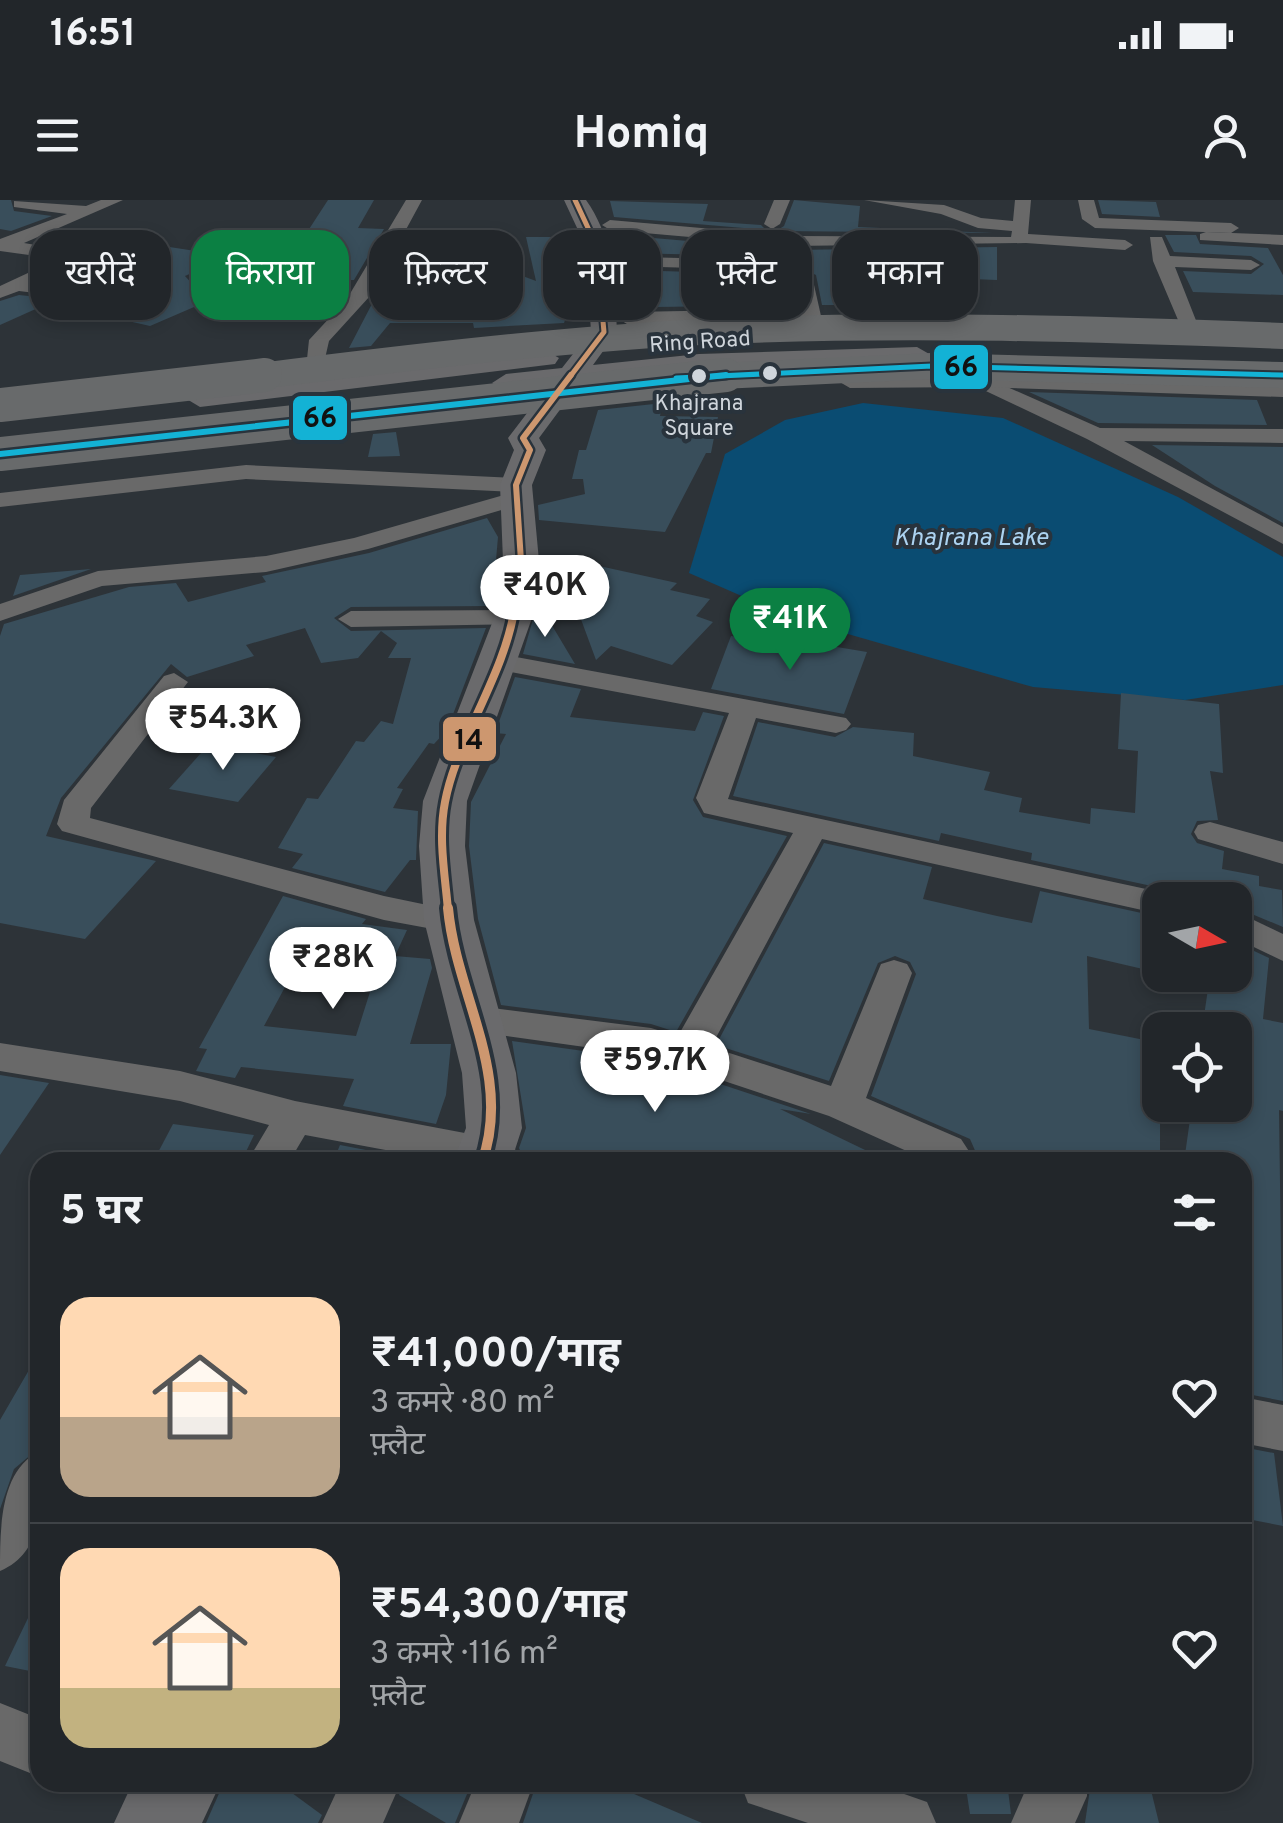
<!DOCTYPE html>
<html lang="hi">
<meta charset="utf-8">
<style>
body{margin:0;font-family:Overpass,"Noto Sans Devanagari",sans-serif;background:#2a2e32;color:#f1f3f6;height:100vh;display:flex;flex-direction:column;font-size:38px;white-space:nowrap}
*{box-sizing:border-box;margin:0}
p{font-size:32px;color:#a2a5a8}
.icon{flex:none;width:55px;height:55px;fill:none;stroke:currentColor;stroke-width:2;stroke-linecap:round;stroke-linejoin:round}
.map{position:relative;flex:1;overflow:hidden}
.drawer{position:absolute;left:30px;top:952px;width:1222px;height:640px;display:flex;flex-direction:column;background:#22262a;border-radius:30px;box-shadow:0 5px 15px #0003,0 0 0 2px #3f4347}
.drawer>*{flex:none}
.top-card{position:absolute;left:30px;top:30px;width:1225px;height:90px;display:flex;gap:20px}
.needle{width:65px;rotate:99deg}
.buttons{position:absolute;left:1142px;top:682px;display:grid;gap:20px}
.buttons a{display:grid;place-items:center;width:110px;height:110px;border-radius:20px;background:#22262a;box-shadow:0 5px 15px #0003,0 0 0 2px #3f4347;font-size:50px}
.price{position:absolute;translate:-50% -85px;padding:0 22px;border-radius:35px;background:#fff;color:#222;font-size:32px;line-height:65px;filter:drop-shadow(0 2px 5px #0008)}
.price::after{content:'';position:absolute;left:50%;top:60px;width:30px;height:22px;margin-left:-15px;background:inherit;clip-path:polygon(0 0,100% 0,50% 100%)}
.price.selected{background:#0b8043;color:#fff}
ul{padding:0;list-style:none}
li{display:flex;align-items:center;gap:30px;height:250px;padding:0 30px}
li+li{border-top:2px solid #3f4347}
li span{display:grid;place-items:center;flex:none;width:280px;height:200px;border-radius:30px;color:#555}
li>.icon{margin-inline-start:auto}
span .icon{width:120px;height:120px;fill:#fffc;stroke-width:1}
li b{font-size:42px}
h2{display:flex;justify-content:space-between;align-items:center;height:120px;padding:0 30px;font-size:42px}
.tag{padding:0 35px;border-radius:30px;background:#22262a;box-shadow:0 5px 15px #0003,0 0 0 2px #3f4347;font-size:35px;line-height:90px}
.tag.selected{background:#0b8043;color:#fff}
.status{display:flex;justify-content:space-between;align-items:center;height:70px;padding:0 50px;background:#22262a;direction:ltr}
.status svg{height:28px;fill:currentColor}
header{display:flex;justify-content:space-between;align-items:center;height:130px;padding:0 30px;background:#22262a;font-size:45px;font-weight:700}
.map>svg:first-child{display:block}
</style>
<div class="status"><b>16:51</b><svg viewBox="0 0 49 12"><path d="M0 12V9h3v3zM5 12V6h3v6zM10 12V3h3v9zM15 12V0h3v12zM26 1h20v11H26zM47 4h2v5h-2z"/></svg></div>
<header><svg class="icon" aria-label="menu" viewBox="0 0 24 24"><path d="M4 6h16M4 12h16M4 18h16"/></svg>Homiq<svg class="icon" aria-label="person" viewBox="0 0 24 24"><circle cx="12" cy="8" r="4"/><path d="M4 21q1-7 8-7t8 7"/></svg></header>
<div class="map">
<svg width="1283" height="1623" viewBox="0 0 1283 1623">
<rect width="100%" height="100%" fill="#2d3338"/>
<path fill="#0a4c72" d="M863,203l140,15 175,79 105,60v128l-98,15 -152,-13 -241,-69 -103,-45 36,-119 60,-34z"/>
<g fill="#394e5b" fill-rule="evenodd">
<path d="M0,0h11l3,11 38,5 -41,15 -11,-2z"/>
<path d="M328,0h46l-16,28 26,1 -30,51h-43l-9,13 -72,-1 -27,-24 -18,8 23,25 -58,25 -101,-23 -49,22v-24l19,-6 67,7 -1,-15 -37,-6 31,-15 67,10 7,-6 -11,-11 -84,-14 27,-11 117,18 -10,7 95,4z"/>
<path d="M794,0l66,6 -2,21 135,6 -217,-2 8,-5z"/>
<path d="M1098,0l58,2 4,15 -58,-3z"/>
<path d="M610,1l98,3 -5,17 58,4 5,5 -152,-13z"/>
<path d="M411,29h35l-3,7h25l-7,17 75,28 -10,-44h28l7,55h14l-11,31 -90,5 -1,-5h-83l-19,23 -22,2z"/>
<path d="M1165,35h31l4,9 68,4 15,27v20l-90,-3 -10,-21 68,3 13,-10 -13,-8 -77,-4z"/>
<path d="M630,36l163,14 204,-3v33l-76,-3 3,7h-39l26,22 -32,-1 -10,-35 -18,-7 -5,5 8,37h-32l-6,-30 -15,-7 -10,6 6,31 -141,2 -3,-7h-8l-7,-19 -6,1 -5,-12 135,4 13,-10 -13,-8 -138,-3z"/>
<path d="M1029,192l228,8 10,25 -169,-2z"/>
<path d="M654,204l8,2 -2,10 58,1 -7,36h-5l-41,79 -126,-12 -1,-15 47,-11 -2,-15h-11l7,-29h7l12,-40z"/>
<path d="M396,232l4,24 -32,1 5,-23z"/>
<path d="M1152,245l131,2v76l-68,-37z"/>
<path d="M487,318l11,19 -6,69 -141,1 -17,11 17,13 135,-3 -39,102 -13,14 -5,-1 -32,45 6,1 -10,19 25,3 -2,49h-6l-25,32 -93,-24 11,-14 -25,-6 29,-50 11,1 38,-58 8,1 17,-21 12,3 18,-66h-23l9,-15 -16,-12 -23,27 -37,5 -16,-35 -59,17 8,11 -67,21 -16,-13 -110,134 -15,38 110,25 -71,78 -85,-16v-287l4,-12 125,-37 47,-4 12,19 78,-20 -4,-6 107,-23z"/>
<path d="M558,357l119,26 -7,7 40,9 -14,17 17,6 -41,43 -61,-19 -15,14z"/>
<path d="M91,369l-78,27 7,-21z"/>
<path d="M538,402l37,62 -52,-10z"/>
<path d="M731,436l56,7 2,-4 78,13 -23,62 -133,-25z"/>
<path d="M515,477l66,12 -11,28 125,14 8,-19 21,4 -31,84 10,17 84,19 -111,196 -25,-8 -150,-19 -23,-86 -9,-73 2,-44 35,-68 -11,-1z"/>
<path d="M1121,493l98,11 4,69 -13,-2 8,49 -21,1 -6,13 6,9 27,8 -2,18 37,7v10l23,4 1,37 -48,-20v-7h-57l-17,-12 -130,-28 1,-7 -91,-20 -2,8 -206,-45 25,-74 77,15 18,-10 61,6 -1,23 77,16 -6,18 38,8 -3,14 71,12 1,-16 44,5 3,-62 -20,-2z"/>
<path d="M209,544l67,13 -38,45 -69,-13z"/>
<path d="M824,643l108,24 -9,32 74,17 35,7 8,-32 120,26v56l-73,-17 2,73 71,14v119h-180l-10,-23 -99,-43 45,-122 -6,-12 -15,-6 -17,7 -49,118 -113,-36z"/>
<path d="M283,696l83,23 -4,5 45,6 -12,26 35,3 2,9 -22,76h41l-5,51 -10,29 -93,-18 11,-27 -113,-12 -6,11 -39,-7 11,-22 -8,-1zM298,763l78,10 -20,63 -92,-10z"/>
<path d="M1235,742l34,16 -6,61 20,4v88l-4,-1 4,291 -41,-8v-231h-58l8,-57 43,4v-79h-33l8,-55h25z"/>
<path d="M512,841l136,19 163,54 -31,-5 110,53 -365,-1 -6,-13 7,-20z"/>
<path d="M0,875l49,8 -49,72z"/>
<path d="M173,924l81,11 -13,27h-88z"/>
<path d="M340,945l83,16 -90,1z"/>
<path d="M40,1151v96l-26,22 -14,40v-89z"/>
<path d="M1242,1247l32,6 9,73 -41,-8z"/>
<path d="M40,1393v80l-35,-7z"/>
<path d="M224,1582h53l45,33 -4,8h-112z"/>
<path d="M405,1582h67l-17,41h-9l-47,-28z"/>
<path d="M537,1582h69l96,41h-179z"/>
<path d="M965,1582h42l4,32h-41z"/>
<path d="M1091,1582h58l10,41h-74z"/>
</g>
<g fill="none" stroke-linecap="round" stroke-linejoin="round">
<g fill="#696969" fill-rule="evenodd">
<path d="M101,0h22l-99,43 117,20 9,5 -3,4 -69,-10 -42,21 48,8v8l-65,-8 -19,7v-12l58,-27 -58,-8v-12l67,-25 -53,-7v-6l72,5z"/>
<path d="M406,0h16l-52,96 -41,45 -5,22 -17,-4 2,-19 25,-27 -111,-2 -34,-35 15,-4 30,30h111z"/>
<path d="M774,0h16l-10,24 -8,5 -8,-5z"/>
<path d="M864,0l80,5 37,13 32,3 2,-21h16l-3,34 97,6 8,5 -8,5 -99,-7 -233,3 -183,-16 -8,-5 8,-5 183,16 218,1 1,-6 -34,-3 -37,-14z"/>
<path d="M1078,0h16l5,18 132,5 8,5 -8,5 -136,-5 -13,-9z"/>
<path d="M1206,32l77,3v10l-83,-5v-6z"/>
<path d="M1150,37h12l8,19 81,4 9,5 -9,5 -76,-3 22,56 -16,4 -28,-66z"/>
<path d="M598,56l164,4 9,5 -9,5 -170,-5 -3,-4z"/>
<path d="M850,67l15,4 13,45 -2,4 -16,-4z"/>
<path d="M803,71l9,5 9,40 -9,6 -9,-6 -9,-40z"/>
<path d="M978,174l122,54 183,1v14l-159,-2 159,86v17l-196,-105 -116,-55v-8z"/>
<path d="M246,265l270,13 12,7 -12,7 -270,-13 -246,28v-14z"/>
<path d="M514,292l12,7 -4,5 -154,45 -102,23 -164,14 -102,35v-17l98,-33 168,-15 88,-18z"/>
<path d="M513,410l13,8 -4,6 -171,3 -13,-8 13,-8z"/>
<path d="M500,454l346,64 5,6 -5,6 -10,3 -80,-15 -28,81 432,93 15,8h-15v14l-338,-75 -111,208 120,39 50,-122 13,-4 13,4 5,9 -46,125 95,41 15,23h-45l-102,-46 -180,-60 -186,-26 -6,-10 6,-10 13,-4 175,22 27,8 115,-203 -89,-20 -8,-15 33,-85 -239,-45 -4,-6z"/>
<path d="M174,473l14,9 -97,126 -1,10 294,78 77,16 6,8 -6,8 -12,4 -65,-12 -322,-89 -5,-7 7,-24 100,-124z"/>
<path d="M1210,622l73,20v22l-85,-25 -4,-7 4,-7z"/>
<path d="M1235,711l48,23v27l-48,-23z"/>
<path d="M0,843l180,28 115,30 191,36 30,13 6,12h-72l-145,-27 -16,27h-42l22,-37 -89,-24 -180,-30z"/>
<path d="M1242,1197l41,8v46l-41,-8z"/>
<path d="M40,1251c0,44 8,100 -40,120 0,-44 0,-101 40,-120z"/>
<path d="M0,1503l40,16v58l-40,-16z"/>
<path d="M341,1582h60l-18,41h-61z"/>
<path d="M476,1582h58l-15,41h-60z"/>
<path d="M740,1582h130l57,20 9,21h-128l-60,-20z"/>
<path d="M1029,1582h58v14l-12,27h-64z"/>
</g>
<g fill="#696969" fill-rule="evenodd">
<path d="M796,109l8,2v10l-174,5 -11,-7 11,-7z"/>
<path d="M978,173l305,10v14l-305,-10 -128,1 -12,-7 12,-7z"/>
</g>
<g fill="#6a6a6c" fill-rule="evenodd">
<path d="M564,0h22c28,39 29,86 31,132l-24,33 106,-11 218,-7 14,8 -14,8 -218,7 -120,14 -40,54 7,12 -14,35 7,76 -7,57 -65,183 -2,45 9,74 42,153 6,55 -11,34h-58l13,-34 -4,-55 -38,-153 -5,-74 4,-45 71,-183 9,-57 -3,-76 14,-35 -6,-12 39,-51 -41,5 -14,-9 14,-9 56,-6 29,-37 -6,-86z"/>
<path d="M545,150l14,8 -4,6 -355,43 -15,-9 15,-9z"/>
<path d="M133,1582h88l-19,41h-88z"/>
</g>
<g stroke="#686a6b" stroke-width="26">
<path d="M244,178c159,-20 317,-39 477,-47 187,-8 375,-2 562,5"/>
<path d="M676,178l256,-12 351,9"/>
</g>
<g stroke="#686a6b" stroke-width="34">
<path d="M0,205l265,-30"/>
<path d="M0,254l726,-79"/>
</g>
<defs>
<path id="bus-1-far1" d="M676,178l256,-12 351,9"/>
<path id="bus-1" d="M0,254l726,-79"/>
<path id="bus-2-far3" d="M569,178l35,-46 -8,-87 -21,-45"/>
<path id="bus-2-far2" d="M514,408l7,-47 -5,-76 14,-35 -7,-12 48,-63"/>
<path id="bus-2-far1" d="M448,710c-3,-35 -10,-72 -3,-108 12,-64 60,-127 70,-196"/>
<path id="bus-2" d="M448,708c8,87 65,167 34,254"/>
</defs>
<use href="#bus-1-far1" stroke="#29333c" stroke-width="9"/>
<use href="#bus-1" stroke="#29333c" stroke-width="11"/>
<use href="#bus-2-far3" stroke="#29333c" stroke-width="9"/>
<use href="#bus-2-far2" stroke="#29333c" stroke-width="11"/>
<use href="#bus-2-far1" stroke="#29333c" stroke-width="14"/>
<use href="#bus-2" stroke="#29333c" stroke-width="18"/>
<use href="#bus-1-far1" stroke="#13b2d5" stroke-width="5"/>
<use href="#bus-1" stroke="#13b2d5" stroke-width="6"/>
<use href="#bus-2-far3" stroke="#cd976f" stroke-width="5"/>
<use href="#bus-2-far2" stroke="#cd976f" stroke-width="6"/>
<use href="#bus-2-far1" stroke="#cd976f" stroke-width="8"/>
<use href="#bus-2" stroke="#cd976f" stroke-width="10"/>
</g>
<g fill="#cfd5db" stroke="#29333c" stroke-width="4">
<circle cx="770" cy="173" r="9"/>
<circle cx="699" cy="176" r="9"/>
</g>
<g text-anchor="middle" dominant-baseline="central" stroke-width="8" stroke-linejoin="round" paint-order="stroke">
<g font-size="22" fill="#cfd5db" stroke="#29333c">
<text transform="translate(700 143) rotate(-4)">Ring Road</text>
</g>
<g font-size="22" fill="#cfd5db" stroke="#29333c">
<text x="699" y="204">Khajrana<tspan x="699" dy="25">Square</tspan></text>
</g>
<g font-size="25" font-style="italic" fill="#acd3f1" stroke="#29333c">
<text x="971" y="339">Khajrana Lake</text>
</g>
</g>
<g stroke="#29333c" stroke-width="4">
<rect x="932" y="143" width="58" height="48" rx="10" fill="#13b2d5"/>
<rect x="291" y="194" width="58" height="48" rx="10" fill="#13b2d5"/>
<rect x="441" y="515" width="57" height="48" rx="10" fill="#cd976f"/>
</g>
<g font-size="28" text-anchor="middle" font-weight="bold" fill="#111">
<text x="961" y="176">66</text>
<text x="320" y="227">66</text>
<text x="469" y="549">14</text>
</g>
</svg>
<div class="buttons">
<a><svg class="needle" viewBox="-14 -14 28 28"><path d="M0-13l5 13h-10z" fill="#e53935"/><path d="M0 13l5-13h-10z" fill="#a2a5a8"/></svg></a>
<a><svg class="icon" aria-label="locate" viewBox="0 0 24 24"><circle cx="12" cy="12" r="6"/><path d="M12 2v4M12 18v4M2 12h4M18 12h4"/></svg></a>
</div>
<b class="price" style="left:545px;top:440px">₹40K</b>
<b class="price selected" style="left:790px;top:473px">₹41K</b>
<b class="price" style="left:223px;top:573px">₹54.3K</b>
<b class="price" style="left:333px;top:812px">₹28K</b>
<b class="price" style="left:655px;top:915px">₹59.7K</b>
<div class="top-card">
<a class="tag">खरीदें</a>
<a class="tag selected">किराया</a>
<a class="tag">फ़िल्टर</a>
<a class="tag">नया</a>
<a class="tag">फ़्लैट</a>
<a class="tag">मकान</a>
</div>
<section class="drawer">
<h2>5 घर<svg class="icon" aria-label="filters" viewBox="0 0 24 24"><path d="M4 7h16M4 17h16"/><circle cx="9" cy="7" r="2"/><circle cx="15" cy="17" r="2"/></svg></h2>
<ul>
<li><span style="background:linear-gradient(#ffd9b3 60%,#b9a48a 0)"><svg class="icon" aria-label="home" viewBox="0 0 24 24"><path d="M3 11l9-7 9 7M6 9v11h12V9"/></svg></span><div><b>₹41,000/माह</b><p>3 कमरे · 80 m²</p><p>फ़्लैट</p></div><svg class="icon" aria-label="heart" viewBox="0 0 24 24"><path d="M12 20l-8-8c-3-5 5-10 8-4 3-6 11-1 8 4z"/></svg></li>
<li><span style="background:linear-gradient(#ffd9b3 70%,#c2b280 0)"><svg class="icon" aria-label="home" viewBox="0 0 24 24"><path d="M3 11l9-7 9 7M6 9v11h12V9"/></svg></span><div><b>₹54,300/माह</b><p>3 कमरे · 116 m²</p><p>फ़्लैट</p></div><svg class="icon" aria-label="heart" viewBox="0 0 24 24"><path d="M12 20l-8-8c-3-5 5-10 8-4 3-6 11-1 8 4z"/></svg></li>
</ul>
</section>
</div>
